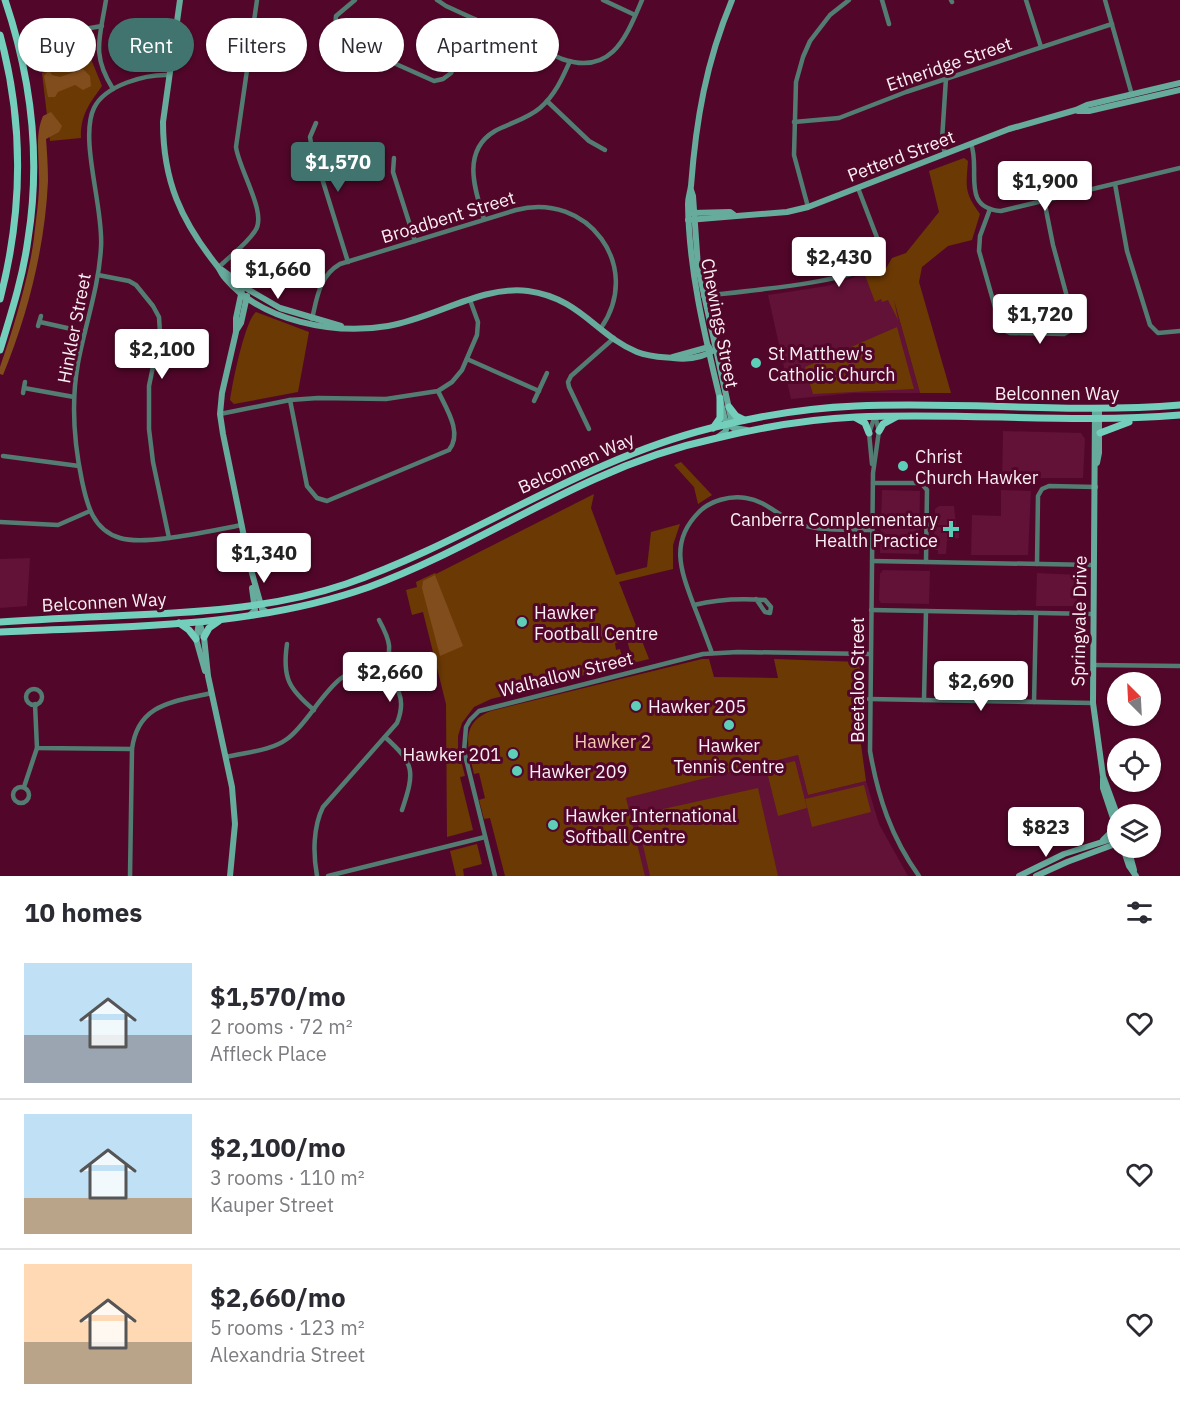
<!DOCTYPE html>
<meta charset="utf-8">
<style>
body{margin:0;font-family:"IBM Plex Sans",sans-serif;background:#f2f2f3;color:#2b2b33;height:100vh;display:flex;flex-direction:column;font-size:22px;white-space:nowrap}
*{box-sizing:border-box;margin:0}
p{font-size:20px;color:#7c7c81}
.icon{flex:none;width:33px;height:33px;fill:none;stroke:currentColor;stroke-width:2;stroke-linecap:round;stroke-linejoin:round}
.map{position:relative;height:876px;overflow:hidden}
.side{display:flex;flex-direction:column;background:#fff;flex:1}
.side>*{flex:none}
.top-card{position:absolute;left:18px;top:18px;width:600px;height:54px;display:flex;gap:12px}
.needle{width:39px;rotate:336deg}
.fabs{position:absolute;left:1107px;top:672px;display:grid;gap:12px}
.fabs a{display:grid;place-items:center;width:54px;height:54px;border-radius:50%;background:#fff;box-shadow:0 2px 4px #0004;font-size:30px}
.price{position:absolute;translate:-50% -51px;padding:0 14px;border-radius:6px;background:#fff;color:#222;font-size:20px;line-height:39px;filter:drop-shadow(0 2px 3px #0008)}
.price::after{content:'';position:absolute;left:50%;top:36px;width:18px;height:14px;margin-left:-9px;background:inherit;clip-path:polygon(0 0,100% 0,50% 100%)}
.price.selected{background:#42746f;color:#fff}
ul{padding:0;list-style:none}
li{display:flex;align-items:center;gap:18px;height:150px;padding:0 24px}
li+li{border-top:2px solid #e1e1e2}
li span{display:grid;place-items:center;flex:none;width:168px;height:120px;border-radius:0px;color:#555}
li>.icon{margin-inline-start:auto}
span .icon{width:72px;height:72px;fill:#fffc;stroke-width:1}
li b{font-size:26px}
h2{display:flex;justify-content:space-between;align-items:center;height:72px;padding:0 24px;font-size:26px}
.chip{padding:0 21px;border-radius:27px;background:#fff;box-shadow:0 2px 4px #0004;font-size:21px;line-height:54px}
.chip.selected{background:#42746f;color:#fff}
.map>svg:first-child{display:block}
</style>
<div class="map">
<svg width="1180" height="876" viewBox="0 0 1180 876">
<rect width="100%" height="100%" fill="#52072a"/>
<g fill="#621137">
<path d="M885,268l35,125h-66l-63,6 -23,-104 59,-9z"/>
<path d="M1003,431l78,2 4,6 -2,39h-60v7h-21z"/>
<path d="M882,490l38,1 -1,63 -39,-1z"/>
<path d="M1001,490l30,1 -3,64h-57l1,-40 29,1z"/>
<path d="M939,506h15l2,19h-21v-16z"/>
<path d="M934,527l25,1v10l-12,2 -1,14h-8v-4h-4z"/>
<path d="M30,558l-3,48 -27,2v-49z"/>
<path d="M883,570l47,1 -1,33 -48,-1 -2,-3 1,-26z"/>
<path d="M1037,573l41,2 -1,31h-41z"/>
<path d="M798,755l10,40 58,-14 13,43 29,52h-263l-20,-78z"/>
</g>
<g fill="#6b3904">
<path d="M91,59l11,27c-12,17 -22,29 -21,52l-31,3 -8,-68z"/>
<path d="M964,158l4,3c-2,27 -4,31 12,53l-8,26 -24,6 -26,21 -3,15 32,111h-31l-26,-93 4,20 -10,-20 -6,2 -1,-3 -6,3 -10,-27 20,-5 7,-12 14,-5 33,-41 -10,-41z"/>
<path d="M256,312l53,20 -11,60 -64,12 -4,-4c2,-16 15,-80 26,-88z"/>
<path d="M897,327l17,62 -101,5 -8,-27z"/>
<path d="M681,462l31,33 -14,9 -4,-17 -20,-22z"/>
<path d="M594,494l-3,14 25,67 31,-8 4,-35 29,-8 -7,21v24l-54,13 30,77 -16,4 -6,-23 -12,3 1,7 4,-1 4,16 -59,15 -19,8 -22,6 -9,-1 -24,6 -17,8 -12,16 -4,13v12l7,28 -5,1 13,53 -26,7 -1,-133 -23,-92 -11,3 -6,-25 11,-3 -1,-5 19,-9 1,1z"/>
<path d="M702,659h7l5,18 64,1 -4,-19 86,3v75l6,44 -58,14 -10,-40 -172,43 19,78h-140l-15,-58 -6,1 -5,-19 6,-2 -6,-25 -5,1c-6,-26 -15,-51 17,-63z"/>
<path d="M795,761l12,47 -29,8 -12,-48z"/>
<path d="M864,785l7,27 -59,15 -7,-28z"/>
<path d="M758,788l20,88h-128l-14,-61z"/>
<path d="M477,844l5,20 -19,5 1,7h-8l-6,-25z"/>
</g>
<g fill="#824d1d">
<path d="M83,69l7,7 1,10 -8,4 -8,-5 -17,7 -3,5h-7l-4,-21 5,-6 3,5 8,2z"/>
<path d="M51,112l11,14 -3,6 -13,7c1,13 2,28 2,42 -3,66 -20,133 -45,194l-3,-1v-7c13,-37 29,-90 34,-129 2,-20 6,-43 5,-63 0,-20 -4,-41 4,-59z"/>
<path d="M435,575l28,71 -23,10 -18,-68 1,-7z"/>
</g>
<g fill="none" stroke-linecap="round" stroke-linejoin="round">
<g stroke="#537d73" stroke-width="4.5">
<path d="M106,0c-6,38 -15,54 7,89"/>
<path d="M355,0l-19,16 -1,13 5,10 94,42 9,-2 8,-6 24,-54"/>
<path d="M437,0l9,6 116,53c50,17 64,-22 80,-59"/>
<path d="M603,0l32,15"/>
<path d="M882,0l7,24"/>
<path d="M951,0l1,2"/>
<path d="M1026,0l15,47"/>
<path d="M1105,0l27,95"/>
<path d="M43,36l59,-10"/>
<path d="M169,75c-23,-1 -64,10 -75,33 -15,31 10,101 7,139 -2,40 -16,78 -23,116 -7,39 -4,80 4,118 5,24 11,49 38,57 27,8 93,-8 122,-13"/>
<path d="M547,101l42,40 16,9"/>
<path d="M794,122l45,-4 67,-26 206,-68"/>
<path d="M316,123l-6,14 1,6 37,119"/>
<path d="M971,144c10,25 -11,64 30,67l179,-43"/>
<path d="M945,154l-3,-14 4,-62"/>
<path d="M394,158l-1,14 22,69"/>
<path d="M1115,184l12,67 23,74 8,8 22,-2"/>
<path d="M808,207l-14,-52 2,-73 7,-25 7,-16 20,-26 19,-15"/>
<path d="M990,209l-10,27 -1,15 21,74 3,5 7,3 54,1 7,-4 2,-11 -20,-74 -9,-45"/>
<path d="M484,219c-9,-29 -23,-68 11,-88 15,-8 32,-12 45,-23 15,-13 22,-29 30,-47"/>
<path d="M218,268c12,-12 28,-23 37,-37 13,-17 -16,-61 -19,-84l21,-147"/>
<path d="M98,275l31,6 7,4 17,21 6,11 1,16 -11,53v43l4,33 16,76"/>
<path d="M703,296c32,-4 156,-14 174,-34 4,-4 4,-9 4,-14l-23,-60"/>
<path d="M312,319c5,-21 7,-43 28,-55l176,-54c71,-19 128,56 85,118"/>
<path d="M40,322l45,10"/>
<path d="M38,326l3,-10"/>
<path d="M467,359l72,32"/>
<path d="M24,388l50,9"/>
<path d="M23,393l2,-11"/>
<path d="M290,400l17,86 10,12 10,3 122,-51c14,-17 -3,-42 -11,-59"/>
<path d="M534,401l13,-28"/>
<path d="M220,414l70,-14 28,-2 68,1 52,-8 14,-9 10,-12 15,-35 1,-13 -8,-22"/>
<path d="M875,416l4,15 -6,42 -3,278c8,46 21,86 49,125"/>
<path d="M589,429l-20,-42 -1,-5 3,-6 43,-38"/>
<path d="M3,456l76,10"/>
<path d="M872,464l-3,-31 6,-17"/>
<path d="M873,483h45l4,1 5,6 -1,72"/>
<path d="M0,522l58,3 32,-14"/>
<path d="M872,561l222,4"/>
<path d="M1037,564l1,-68 4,-7 7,-3 47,1"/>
<path d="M694,605c24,-6 46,-7 71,-5l6,7 -1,6 -5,-1 -9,-13"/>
<path d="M871,610l222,4"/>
<path d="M379,620c12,22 14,30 3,53"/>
<path d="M287,644c-5,34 2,45 27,66"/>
<path d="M712,653c-6,-16 -12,-32 -18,-47 -13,-35 -25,-64 5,-94 11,-11 31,-17 47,-14 21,3 34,20 53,26 22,8 50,5 73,6"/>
<path d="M1093,665l87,1"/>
<circle cx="34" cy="697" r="8"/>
<path d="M869,699l224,4"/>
<path d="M924,700l2,-89"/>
<path d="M1034,702l2,-89"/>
<path d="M35,704l2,44 95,1"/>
<path d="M385,737c30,27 30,34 17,73"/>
<path d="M226,757c20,-5 45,-6 61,-18 28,-20 48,-81 89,-68 11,3 19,11 23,22 4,10 2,20 -2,30l-74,84c-10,20 -10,47 -6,69"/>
<circle cx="21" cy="795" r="8"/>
<path d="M24,787l13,-39"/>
<path d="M130,876l2,-127c6,-46 42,-47 79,-56"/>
<path d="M328,876l157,-39"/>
<path d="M495,876l-31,-125 2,-24 4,-7 9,-9 224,-57 35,-2 132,2"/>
</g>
<g stroke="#66ab9c" stroke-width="6">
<path d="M180,0l-17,122c0,59 18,99 55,145 2,3 4,8 7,11 37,44 110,57 163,48 47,-8 94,-41 140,-35 52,7 68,44 109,61 12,5 24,5 36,6 15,2 31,-1 43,-9"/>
<path d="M732,0c-26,62 -36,120 -41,186 -1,7 -3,11 -3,18 1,74 20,144 37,216l8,8 14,2"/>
<path d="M1078,111h11l91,-21"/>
<path d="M691,190l2,6 5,71 33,151 -6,14 -7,5"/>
<path d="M692,213l38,-1 4,3"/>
<path d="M688,220l99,-8 21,-5 201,-78 67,-19 11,-5 93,-22"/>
<path d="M222,270l27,20 31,18 61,18"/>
<path d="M243,285l-7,33v14l-14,61 -2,21 3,20 27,132 12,43 6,4"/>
<path d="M236,331l5,-8 6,-27"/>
<path d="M673,357l36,-10"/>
<path d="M1095,409l-2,294 10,73 15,41"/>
<path d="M1097,463l2,-10v-44"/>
<path d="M249,616l6,-6 -3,-22"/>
<path d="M199,622l5,15 4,39 24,111 3,37 -5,52"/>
<path d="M199,623l-3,16 9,32"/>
<path d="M1103,779v9l15,45"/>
<path d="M1103,840l7,-7 3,-12"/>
<path d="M1123,848l6,18 7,10"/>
<path d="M1128,848l6,22"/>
<path d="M1019,876l45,-22 54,-17"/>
<path d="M1036,876l31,-14 51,-19"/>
</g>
<g stroke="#73cfbc" stroke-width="7">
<path d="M0,35c24,88 23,176 0,264"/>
<path d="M0,350c11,-36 23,-73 28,-111 13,-81 3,-162 -23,-239"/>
<path d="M729,407l7,9 8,4"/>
<path d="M856,418l9,5 4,10"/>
<path d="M713,428l7,-10v-20"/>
<path d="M879,431l4,-7 13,-7"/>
<path d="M1100,433l29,-11"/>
<path d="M0,622c45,-3 90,-5 134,-7 72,-3 144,-8 212,-31 126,-44 234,-123 365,-156 47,-12 96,-20 145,-22 108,-5 216,8 324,-1"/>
<path d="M179,623l10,7 7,9"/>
<path d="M0,632c124,-6 250,-3 369,-45 79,-29 150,-74 226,-108 39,-18 80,-32 122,-41 46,-11 92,-19 139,-21 108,-5 216,7 324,-2"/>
<path d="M204,637l5,-9 10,-7"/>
</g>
</g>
<g fill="#5dceb8" stroke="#52072a" stroke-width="2">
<circle cx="756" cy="363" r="6"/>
<circle cx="903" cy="466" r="6"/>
<path d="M948 520h6v6h6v6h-6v6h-6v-6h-6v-6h6z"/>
<circle cx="522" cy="622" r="6"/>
<circle cx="636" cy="706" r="6"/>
<circle cx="729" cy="725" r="6"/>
<circle cx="513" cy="754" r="6"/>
<circle cx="517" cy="771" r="6"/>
<circle cx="553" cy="825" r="6"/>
</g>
<g text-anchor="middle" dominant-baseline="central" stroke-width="6" stroke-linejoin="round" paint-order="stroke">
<g font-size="18" fill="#faf0f3" stroke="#52072a">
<text transform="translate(949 64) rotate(-19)">Etheridge Street</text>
<text transform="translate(901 156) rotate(-21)">Petterd Street</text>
<text transform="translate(448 217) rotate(-17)">Broadbent Street</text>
<text transform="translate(720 323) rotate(79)">Chewings Street</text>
<text transform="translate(74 328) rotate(-79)">Hinkler Street</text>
<text x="1057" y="393">Belconnen Way</text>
<text transform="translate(576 463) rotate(-24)">Belconnen Way</text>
<text transform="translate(104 602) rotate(-3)">Belconnen Way</text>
<text transform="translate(1079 621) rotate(-89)">Springvale Drive</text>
<text transform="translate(566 674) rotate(-14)">Walhallow Street</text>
<text transform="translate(857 680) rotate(-90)">Beetaloo Street</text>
</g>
<g font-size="18" fill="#faf0f3" stroke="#52072a" text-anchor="start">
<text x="768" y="353">St Matthew's<tspan x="768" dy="21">Catholic Church</tspan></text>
<text x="915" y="456">Christ<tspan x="915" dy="21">Church Hawker</tspan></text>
<text x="938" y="519" text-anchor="end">Canberra Complementary<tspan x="938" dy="21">Health Practice</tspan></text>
<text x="534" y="612">Hawker<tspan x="534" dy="21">Football Centre</tspan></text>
<text x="648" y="706">Hawker 205</text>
<text x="729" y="745" text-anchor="middle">Hawker<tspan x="729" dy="21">Tennis Centre</tspan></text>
<text x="501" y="754" text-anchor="end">Hawker 201</text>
<text x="529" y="771">Hawker 209</text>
<text x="565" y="815">Hawker International<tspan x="565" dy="21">Softball Centre</tspan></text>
</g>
<g font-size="18" fill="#f3ccaf" stroke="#52072a">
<text x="613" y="741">Hawker 2</text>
</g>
</g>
</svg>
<div class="fabs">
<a><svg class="needle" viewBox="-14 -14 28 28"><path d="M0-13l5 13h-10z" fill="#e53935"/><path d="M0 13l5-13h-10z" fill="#7c7c81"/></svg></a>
<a><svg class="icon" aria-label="locate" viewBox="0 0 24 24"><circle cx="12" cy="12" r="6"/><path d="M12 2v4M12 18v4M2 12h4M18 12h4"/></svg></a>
<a><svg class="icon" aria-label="layers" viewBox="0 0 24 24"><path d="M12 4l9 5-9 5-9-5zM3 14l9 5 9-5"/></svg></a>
</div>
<b class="price selected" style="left:338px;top:193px">$1,570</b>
<b class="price" style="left:1045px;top:212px">$1,900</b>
<b class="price" style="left:839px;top:288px">$2,430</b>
<b class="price" style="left:278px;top:300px">$1,660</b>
<b class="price" style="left:1040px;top:345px">$1,720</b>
<b class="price" style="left:162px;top:380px">$2,100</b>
<b class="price" style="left:264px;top:584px">$1,340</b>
<b class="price" style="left:390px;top:703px">$2,660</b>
<b class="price" style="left:981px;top:712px">$2,690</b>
<b class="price" style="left:1046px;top:858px">$823</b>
<div class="top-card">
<a class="chip">Buy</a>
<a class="chip selected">Rent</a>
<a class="chip">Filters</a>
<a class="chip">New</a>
<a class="chip">Apartment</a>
</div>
</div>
<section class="side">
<h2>10 homes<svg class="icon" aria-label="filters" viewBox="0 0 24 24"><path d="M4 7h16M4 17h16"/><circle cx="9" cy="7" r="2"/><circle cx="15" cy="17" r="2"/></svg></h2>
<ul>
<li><span style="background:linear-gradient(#bfe0f5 60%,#9aa5b1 0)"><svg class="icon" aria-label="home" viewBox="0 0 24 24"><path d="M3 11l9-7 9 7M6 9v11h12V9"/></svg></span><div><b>$1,570/mo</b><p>2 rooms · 72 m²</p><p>Affleck Place</p></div><svg class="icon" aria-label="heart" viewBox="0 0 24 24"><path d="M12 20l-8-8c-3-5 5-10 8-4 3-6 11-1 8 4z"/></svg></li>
<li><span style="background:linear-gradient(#bfe0f5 70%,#b9a48a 0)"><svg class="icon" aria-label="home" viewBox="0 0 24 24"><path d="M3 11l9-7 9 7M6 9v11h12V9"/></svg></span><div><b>$2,100/mo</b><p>3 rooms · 110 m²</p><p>Kauper Street</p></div><svg class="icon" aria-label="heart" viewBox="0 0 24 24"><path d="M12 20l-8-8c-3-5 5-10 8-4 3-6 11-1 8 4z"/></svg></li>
<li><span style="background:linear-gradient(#ffd9b3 65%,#b9a48a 0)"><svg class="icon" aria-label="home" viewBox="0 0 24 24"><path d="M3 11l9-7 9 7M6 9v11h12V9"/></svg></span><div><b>$2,660/mo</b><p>5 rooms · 123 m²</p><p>Alexandria Street</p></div><svg class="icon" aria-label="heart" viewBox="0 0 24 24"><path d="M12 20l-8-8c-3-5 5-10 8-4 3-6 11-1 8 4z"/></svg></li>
</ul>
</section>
